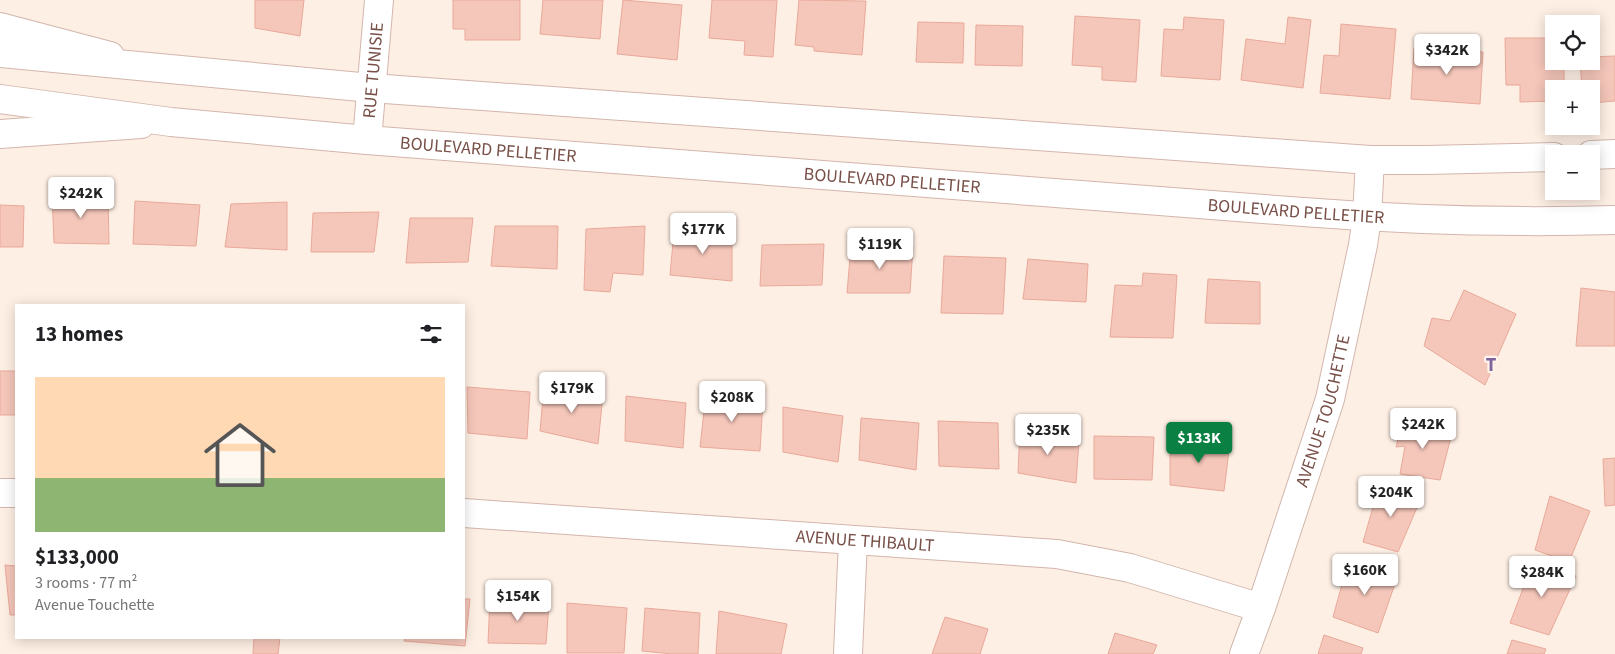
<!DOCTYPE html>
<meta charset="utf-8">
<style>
body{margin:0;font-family:"Source Sans 3",sans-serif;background:#f2f2f2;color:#202124;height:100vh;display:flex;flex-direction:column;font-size:19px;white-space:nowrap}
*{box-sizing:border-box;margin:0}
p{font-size:16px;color:#757577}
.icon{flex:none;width:28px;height:28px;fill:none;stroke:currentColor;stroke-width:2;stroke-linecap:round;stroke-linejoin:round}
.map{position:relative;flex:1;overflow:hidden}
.details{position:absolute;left:15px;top:304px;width:450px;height:335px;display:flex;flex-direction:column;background:#fff;border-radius:0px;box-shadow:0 2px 12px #0003}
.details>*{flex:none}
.tools{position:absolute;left:1545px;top:15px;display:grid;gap:10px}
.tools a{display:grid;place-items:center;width:55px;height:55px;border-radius:0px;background:#fff;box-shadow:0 2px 12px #0003;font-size:25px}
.price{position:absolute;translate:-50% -42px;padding:0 11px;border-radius:5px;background:#fff;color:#222;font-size:16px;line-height:32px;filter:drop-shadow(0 1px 2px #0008)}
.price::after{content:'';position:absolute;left:50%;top:30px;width:15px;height:11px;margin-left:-8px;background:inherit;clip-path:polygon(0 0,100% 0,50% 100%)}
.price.current{background:#0b8043;color:#fff}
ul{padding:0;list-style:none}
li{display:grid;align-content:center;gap:10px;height:265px;padding:0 20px}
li+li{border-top:1px solid #e0e0e0}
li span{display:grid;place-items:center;height:155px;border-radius:0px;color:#555}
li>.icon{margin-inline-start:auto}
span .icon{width:90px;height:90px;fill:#fffc;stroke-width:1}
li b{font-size:21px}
h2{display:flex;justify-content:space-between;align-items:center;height:60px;padding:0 20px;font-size:21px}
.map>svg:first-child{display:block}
</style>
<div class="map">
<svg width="1615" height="654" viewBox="0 0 1615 654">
<rect width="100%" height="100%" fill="#feefe4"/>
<g fill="#f5c6ba" stroke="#e8a999">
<path d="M255,0h49l-4,36 -45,-8z"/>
<path d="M453,0h67v40h-55v-11h-12z"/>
<path d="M543,0h60l-3,39 -60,-5z"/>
<path d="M623,0l59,5 -5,55 -60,-6z"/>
<path d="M712,0h65l-4,57 -29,-2 1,-14 -36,-3z"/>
<path d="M799,0l67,1 -4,54 -48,-4v-4l-19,-2z"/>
<path d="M1075,16l65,4 -4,62 -34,-2v-13l-30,-2z"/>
<path d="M1184,17l40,3 -4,60 -59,-4 3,-47 19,1z"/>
<path d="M1288,17l23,3 -8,68 -62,-8 5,-41 39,5z"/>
<path d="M918,22l46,1 -1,40 -47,-1z"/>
<path d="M1341,24l55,5 -6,70 -70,-6 4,-38 15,1z"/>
<path d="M976,25l47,1 -1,40 -47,-1z"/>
<path d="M1505,38h49v23h10v28h-10v12l-34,1v-17h-14z"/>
<path d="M1414,48l69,4 -3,52 -69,-5z"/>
<path d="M1615,56v45l-24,2v-14h-9l-2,-28h11v-4z"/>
<path d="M52,193l56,2 1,49 -55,-1z"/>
<path d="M135,201l65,4 -4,41 -63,-2z"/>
<path d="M287,202v48l-62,-3 6,-43z"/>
<path d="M0,205l24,1 -1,41h-23z"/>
<path d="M379,212l-5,40h-63l2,-39z"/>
<path d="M410,218h63l-5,44 -62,1z"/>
<path d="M495,226h63l-1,43 -66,-3z"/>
<path d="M645,226l-2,49 -30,-2 -3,19 -26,-2 2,-61z"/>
<path d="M674,232h58v49l-62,-6z"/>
<path d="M824,244l-2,41 -62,1 2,-41z"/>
<path d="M851,246l62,1 -3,46h-63z"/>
<path d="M944,256l62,2 -3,56 -62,-1z"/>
<path d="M1028,259l60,5 -2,38 -63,-3z"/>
<path d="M1143,273l34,2 -4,63 -63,-1 5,-52 27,1z"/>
<path d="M1208,279l52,3v42l-55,-1z"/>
<path d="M1581,288l34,4v54h-39z"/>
<path d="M1464,290l52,24 -31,71 -61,-39 8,-28 18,3z"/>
<rect x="0" y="371" width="16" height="44"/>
<path d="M544,386l59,9 -5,49 -58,-13z"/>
<path d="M467,387l63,5 -3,47 -59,-6z"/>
<path d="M706,393l57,7 -3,51 -60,-4z"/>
<path d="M626,396l60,7 -3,45 -58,-7z"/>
<path d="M783,407l60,9 -5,46 -55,-10z"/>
<path d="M861,418l58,5 -3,47 -57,-10z"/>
<path d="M1403,420l49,13 -12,47 -40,-6 5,-28 -9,1z"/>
<path d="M938,421l60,2 1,46 -60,-3z"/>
<path d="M1020,428l59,13 -3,42 -58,-10z"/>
<path d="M1094,436l60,1 -2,43 -58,-1z"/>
<path d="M1170,440l60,2 -6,49 -54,-6z"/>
<path d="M1615,458v47l-10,1 -2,-47z"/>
<path d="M1379,486l43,10 -24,56 -35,-10z"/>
<path d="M1550,496l40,15 -21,51 -34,-12z"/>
<path d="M1349,559l49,16 -20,58 -45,-16z"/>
<path d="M1533,562l43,14 -27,59 -39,-12z"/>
<path d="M5,565l11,1v49h-6z"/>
<path d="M490,597l59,6 -3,41 -58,-1z"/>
<path d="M464,599h6l-5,47 -61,-5 1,-3h59z"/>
<path d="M567,603l60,5 -3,45h-57z"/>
<path d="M645,608l55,5 -2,41h-26l-30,-3z"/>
<path d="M719,611l68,13 -6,30h-65z"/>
<path d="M945,617l43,12 -8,25h-48z"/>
<path d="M1115,633l42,12 -4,9h-45z"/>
<path d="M1324,635l39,13 -2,6h-43z"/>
<path d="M254,638h26l-2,16h-25z"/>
<path d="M1512,640l34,9 -2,5h-37z"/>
</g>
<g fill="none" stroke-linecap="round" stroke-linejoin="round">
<defs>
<g id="minor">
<path d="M0,27l110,29"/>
<path d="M0,134l141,-10"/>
<path id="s1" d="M367,140l12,-140"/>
<path d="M0,493h16"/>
<path id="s2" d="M464,513l593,41 73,14 131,40"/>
<path d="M848,654l5,-114"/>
<path id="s3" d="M1244,654l17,-46 69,-209 33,-154 4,-28 3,-57"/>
</g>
<g id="tertiary">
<path d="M0,53l371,35 999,72h56l128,-3"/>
<path id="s4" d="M0,99l171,23 196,18 936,72c104,8 208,11 312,8"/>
<path d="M1591,155l24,-1"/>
</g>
</defs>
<use href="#minor" stroke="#d2b6ac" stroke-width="30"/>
<use href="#tertiary" stroke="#d2b6ac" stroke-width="30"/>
<use href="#minor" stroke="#fff" stroke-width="28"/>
<use href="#tertiary" stroke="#fff" stroke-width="28"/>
</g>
<g text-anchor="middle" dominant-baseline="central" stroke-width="4.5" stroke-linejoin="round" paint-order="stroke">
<g font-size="18" fill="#785048" stroke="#fff4eb">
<text stroke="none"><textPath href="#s1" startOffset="70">RUE TUNISIE</textPath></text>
<text stroke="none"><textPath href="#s4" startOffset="491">BOULEVARD PELLETIER</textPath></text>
<text stroke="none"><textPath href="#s4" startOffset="896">BOULEVARD PELLETIER</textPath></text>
<text stroke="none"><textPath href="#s4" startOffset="1301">BOULEVARD PELLETIER</textPath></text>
<text stroke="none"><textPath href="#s3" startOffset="256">AVENUE TOUCHETTE</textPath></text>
<text stroke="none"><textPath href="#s2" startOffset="402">AVENUE THIBAULT</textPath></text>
</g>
<g font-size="19" font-weight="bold" fill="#7e639c" stroke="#fff4eb">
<text x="1491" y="365">T</text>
</g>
</g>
</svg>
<div class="tools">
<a><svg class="icon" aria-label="locate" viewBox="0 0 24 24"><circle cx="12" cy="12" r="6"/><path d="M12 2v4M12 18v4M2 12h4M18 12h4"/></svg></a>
<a>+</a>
<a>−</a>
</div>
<b class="price" style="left:1447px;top:76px">$342K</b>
<b class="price" style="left:81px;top:219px">$242K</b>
<b class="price" style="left:703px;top:255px">$177K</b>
<b class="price" style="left:880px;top:270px">$119K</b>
<b class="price" style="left:572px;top:414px">$179K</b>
<b class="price" style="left:732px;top:423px">$208K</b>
<b class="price" style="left:1423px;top:450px">$242K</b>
<b class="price" style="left:1048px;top:456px">$235K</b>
<b class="price current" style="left:1199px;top:464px">$133K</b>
<b class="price" style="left:1391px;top:518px">$204K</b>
<b class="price" style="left:1365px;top:596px">$160K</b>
<b class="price" style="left:1542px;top:598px">$284K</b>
<b class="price" style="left:518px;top:622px">$154K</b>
<section class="details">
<h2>13 homes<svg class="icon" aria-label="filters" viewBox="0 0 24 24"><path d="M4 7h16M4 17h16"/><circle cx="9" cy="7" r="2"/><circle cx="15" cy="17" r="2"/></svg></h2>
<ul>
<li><span style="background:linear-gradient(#ffd9b3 65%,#8fb573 0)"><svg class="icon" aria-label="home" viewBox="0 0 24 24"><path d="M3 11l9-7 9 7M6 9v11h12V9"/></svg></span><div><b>$133,000</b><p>3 rooms · 77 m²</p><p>Avenue Touchette</p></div></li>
</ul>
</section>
</div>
